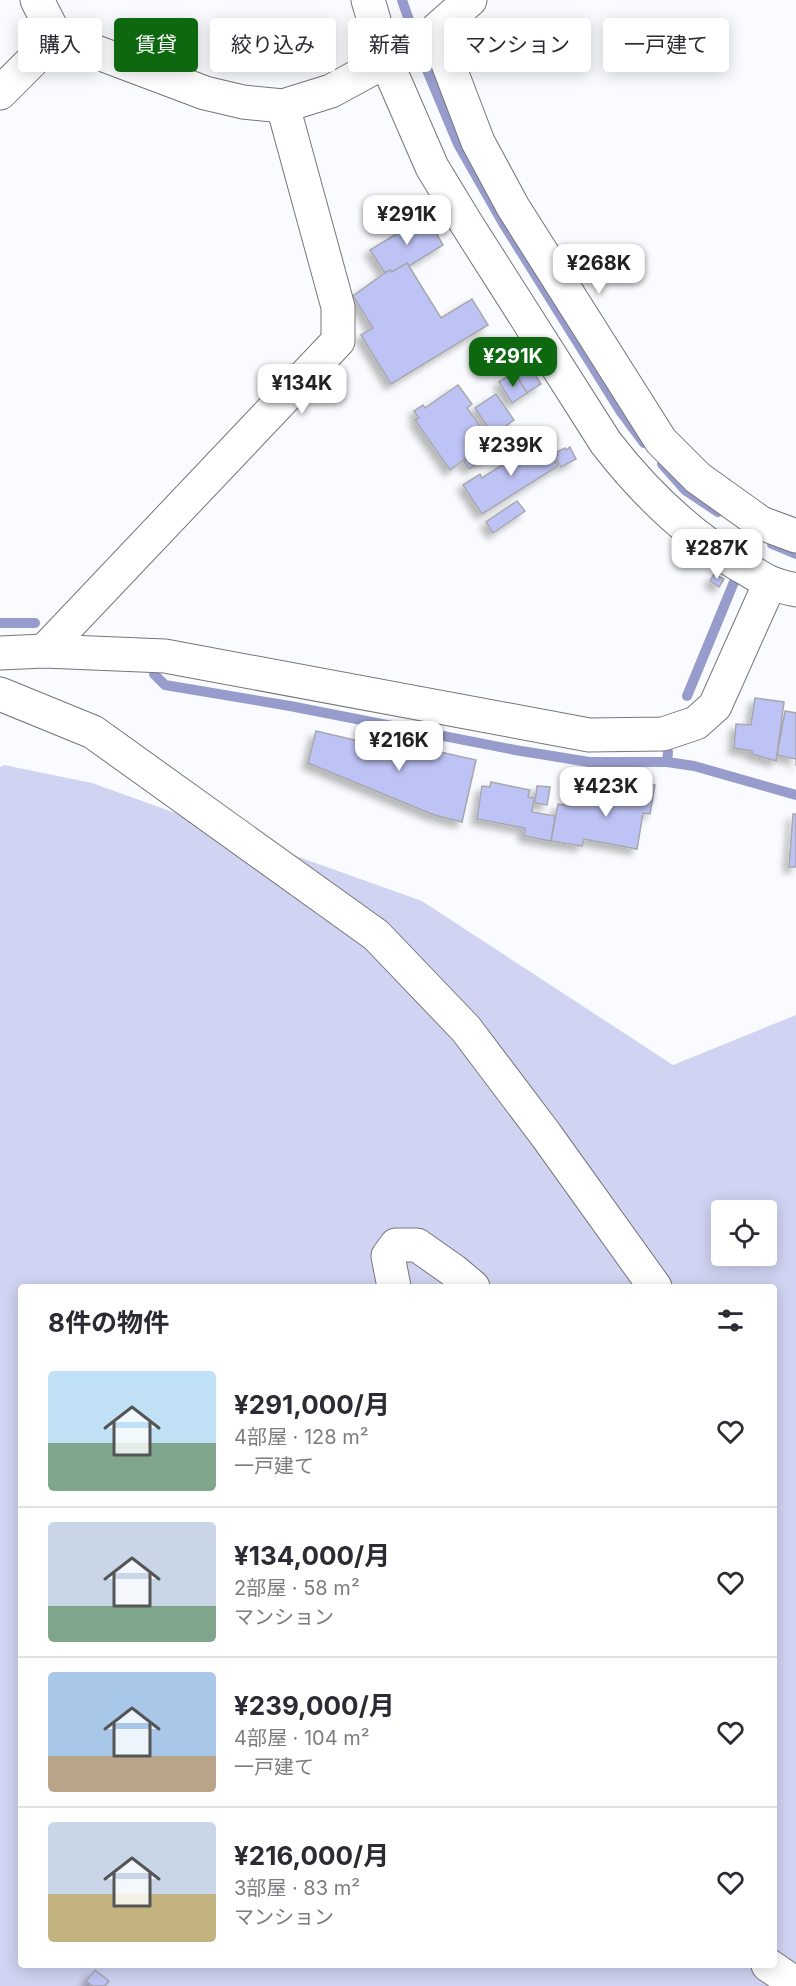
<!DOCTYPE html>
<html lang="ja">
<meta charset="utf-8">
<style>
body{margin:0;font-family:Inter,"Noto Sans JP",sans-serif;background:#f7f7f7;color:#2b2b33;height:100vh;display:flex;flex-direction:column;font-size:22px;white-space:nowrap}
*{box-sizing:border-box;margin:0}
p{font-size:20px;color:#7c7c81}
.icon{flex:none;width:33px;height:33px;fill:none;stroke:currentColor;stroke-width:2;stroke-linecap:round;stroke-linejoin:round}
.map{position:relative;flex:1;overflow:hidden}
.side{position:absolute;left:18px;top:1284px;width:759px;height:684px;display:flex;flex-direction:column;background:#fff;border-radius:6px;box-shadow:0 3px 15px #0003}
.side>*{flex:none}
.top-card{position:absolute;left:18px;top:18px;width:760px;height:54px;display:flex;gap:12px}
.fabs{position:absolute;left:711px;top:1200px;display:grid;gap:12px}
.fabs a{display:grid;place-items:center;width:66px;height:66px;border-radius:6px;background:#fff;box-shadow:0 3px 15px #0003;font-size:30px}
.price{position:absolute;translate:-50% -51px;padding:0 14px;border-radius:12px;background:#fff;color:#222;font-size:20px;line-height:39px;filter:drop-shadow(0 2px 3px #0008)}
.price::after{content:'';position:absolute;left:50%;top:36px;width:18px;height:14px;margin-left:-9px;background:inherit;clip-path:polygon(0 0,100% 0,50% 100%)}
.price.active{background:#0d680f;color:#fff}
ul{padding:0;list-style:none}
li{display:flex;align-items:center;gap:18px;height:150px;padding:0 30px}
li+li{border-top:2px solid #e1e1e2}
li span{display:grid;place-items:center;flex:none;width:168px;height:120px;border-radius:6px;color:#555}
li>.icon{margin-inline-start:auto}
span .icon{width:72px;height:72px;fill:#fffc;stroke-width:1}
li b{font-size:26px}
h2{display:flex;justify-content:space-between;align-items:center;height:72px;padding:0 30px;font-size:26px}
.pill{padding:0 21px;border-radius:6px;background:#fff;box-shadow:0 3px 15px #0003;font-size:21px;line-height:54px}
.pill.active{background:#0d680f;color:#fff}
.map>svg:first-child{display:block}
</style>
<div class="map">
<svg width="796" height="1986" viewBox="0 0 796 1986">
<defs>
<filter id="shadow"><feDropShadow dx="-5.5" dy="5.5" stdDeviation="3" flood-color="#0004"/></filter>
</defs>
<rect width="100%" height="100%" fill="#fafbfe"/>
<path fill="#d0d4f2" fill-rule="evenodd" d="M4,765l88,18 330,118 251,164 123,-50v971h-796v-1219zM722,1210h44v46h-44zM21,1287h753v678h-753z"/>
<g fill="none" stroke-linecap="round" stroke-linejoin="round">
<g stroke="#979ccc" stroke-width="10">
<path d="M402,0l20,58 36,86 45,79 118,189 23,31"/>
<path d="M662,464l23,26 33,22"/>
<path d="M772,544l24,10"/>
<path d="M0,623h35"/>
<path d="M154,674l11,11 125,21 225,44 74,12h78l1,-10"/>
<path d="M687,696l66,-160"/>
<path d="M667,762l27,4 102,29"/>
</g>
</g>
<g fill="#bec3f5" stroke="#a7a7ac" stroke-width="1.5" filter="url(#shadow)">
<path d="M426,216l17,29 -34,21 -2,-3 -15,9 -2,-2 -5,3 -15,-23z"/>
<path d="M407,263l34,55 31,-19 16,26 -97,59 -30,-49 12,-7 -20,-32 32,-23 5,-3 2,2z"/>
<path d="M528,364l13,20 -14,9 -13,-21z"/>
<path d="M514,372l13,21 -15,10 -13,-21z"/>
<path d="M458,385l14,19 -5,4 23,32 -40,30 -35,-50 4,-2 -5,-7 9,-6 2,3z"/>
<path d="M496,394l18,26 -21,15 -18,-27z"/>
<path d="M541,440l17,26 -76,48 -19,-29 17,-11 2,4z"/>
<path d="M489,444l5,9 -25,16 -5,-7z"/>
<path d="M570,447l6,12 -15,8 -6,-11 3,-1 -1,-3 8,-4 1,2z"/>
<path d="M517,501l8,10 -32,22 -7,-11z"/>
<path d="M714,574l10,5 -5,8 -9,-6z"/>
<path d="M755,698l29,4 -8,59 -24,-7v-3l-18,-3 2,-24 15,1z"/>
<path d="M785,711l11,2v53v-7l-19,-4z"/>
<path d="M316,731l47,11 2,-7 111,25 -14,62 -28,-7 -126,-52z"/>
<path d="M624,780l31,5 -5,29 -7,-1 -6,36 -53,-10 -2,7 -31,-5 7,-37 13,2 1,-3 11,2 1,-7 26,5 3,-13h3v-5l7,1z"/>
<path d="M491,782l39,8 -2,7 6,1 -2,14 23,4 -4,25 -27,-5 1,-8 -48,-9 5,-33 8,1z"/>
<path d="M537,786l13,1 -3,18 -12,-2z"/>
<path d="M793,814h3v53h-7z"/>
<path d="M95,1970l14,11 -4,5h-12l-7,-5z"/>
</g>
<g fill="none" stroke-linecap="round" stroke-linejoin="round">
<defs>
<g id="minor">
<path d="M37,0l19,37 149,56 38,9 40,4 48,-15 55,-30"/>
<path d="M368,0l18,61 46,106 34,56 140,220c38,49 81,91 135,123 10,5 19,12 28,16 8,4 18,6 27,8"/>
<path d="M436,32l42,110 35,65 148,234 37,37 63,45 35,13"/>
<path d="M384,55l43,-17 43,-38"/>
<path d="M0,93l56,-56"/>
<path d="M44,651l294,-310v-34l-55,-201"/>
<path d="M0,653l44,-2 121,5 424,79 74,-1 33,-11 19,-17 55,-123"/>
<path d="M0,694l93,38 283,203 90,94 80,106 109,152"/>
<path d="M394,1287l-6,-31 8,-11h21l37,26 19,16"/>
<path d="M768,1965l28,19"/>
</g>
</defs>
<use href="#minor" stroke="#76767a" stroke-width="35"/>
<use href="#minor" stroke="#fff" stroke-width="33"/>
</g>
</svg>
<div class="fabs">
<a><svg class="icon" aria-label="locate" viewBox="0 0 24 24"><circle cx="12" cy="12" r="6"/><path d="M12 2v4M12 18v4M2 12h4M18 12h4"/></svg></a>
</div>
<b class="price" style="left:407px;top:246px">¥291K</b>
<b class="price" style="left:599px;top:295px">¥268K</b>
<b class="price active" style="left:513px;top:388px">¥291K</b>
<b class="price" style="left:302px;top:415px">¥134K</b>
<b class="price" style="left:511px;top:477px">¥239K</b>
<b class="price" style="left:717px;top:580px">¥287K</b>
<b class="price" style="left:399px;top:772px">¥216K</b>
<b class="price" style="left:606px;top:818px">¥423K</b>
<div class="top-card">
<a class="pill">購入</a>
<a class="pill active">賃貸</a>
<a class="pill">絞り込み</a>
<a class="pill">新着</a>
<a class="pill">マンション</a>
<a class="pill">一戸建て</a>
</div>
<section class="side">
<h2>8件の物件<svg class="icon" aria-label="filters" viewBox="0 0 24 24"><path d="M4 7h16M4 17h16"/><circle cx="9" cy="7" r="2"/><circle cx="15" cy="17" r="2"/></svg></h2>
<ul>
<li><span style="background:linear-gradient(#bfe0f5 60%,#7fa58c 0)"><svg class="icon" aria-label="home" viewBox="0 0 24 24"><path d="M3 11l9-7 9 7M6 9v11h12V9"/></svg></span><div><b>¥291,000/月</b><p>4部屋 · 128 m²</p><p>一戸建て</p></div><svg class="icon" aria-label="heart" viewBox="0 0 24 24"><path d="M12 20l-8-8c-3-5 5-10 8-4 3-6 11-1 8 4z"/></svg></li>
<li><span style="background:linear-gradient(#c9d6e8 70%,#7fa58c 0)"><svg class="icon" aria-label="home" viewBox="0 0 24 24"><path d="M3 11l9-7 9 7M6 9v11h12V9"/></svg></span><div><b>¥134,000/月</b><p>2部屋 · 58 m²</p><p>マンション</p></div><svg class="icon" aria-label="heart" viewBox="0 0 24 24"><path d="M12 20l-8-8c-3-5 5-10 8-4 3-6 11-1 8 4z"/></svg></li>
<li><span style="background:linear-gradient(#a9c7e8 70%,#b9a48a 0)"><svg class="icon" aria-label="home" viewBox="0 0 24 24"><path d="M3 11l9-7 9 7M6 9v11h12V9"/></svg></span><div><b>¥239,000/月</b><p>4部屋 · 104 m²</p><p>一戸建て</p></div><svg class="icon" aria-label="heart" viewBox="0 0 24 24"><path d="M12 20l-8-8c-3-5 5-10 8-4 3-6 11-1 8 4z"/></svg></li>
<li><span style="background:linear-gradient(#c9d6e8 60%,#c2b280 0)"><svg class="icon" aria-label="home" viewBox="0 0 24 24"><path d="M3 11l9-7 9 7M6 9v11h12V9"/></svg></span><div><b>¥216,000/月</b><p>3部屋 · 83 m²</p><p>マンション</p></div><svg class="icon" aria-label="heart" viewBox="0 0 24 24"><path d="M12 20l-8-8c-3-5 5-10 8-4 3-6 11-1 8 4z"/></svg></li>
</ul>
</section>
</div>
